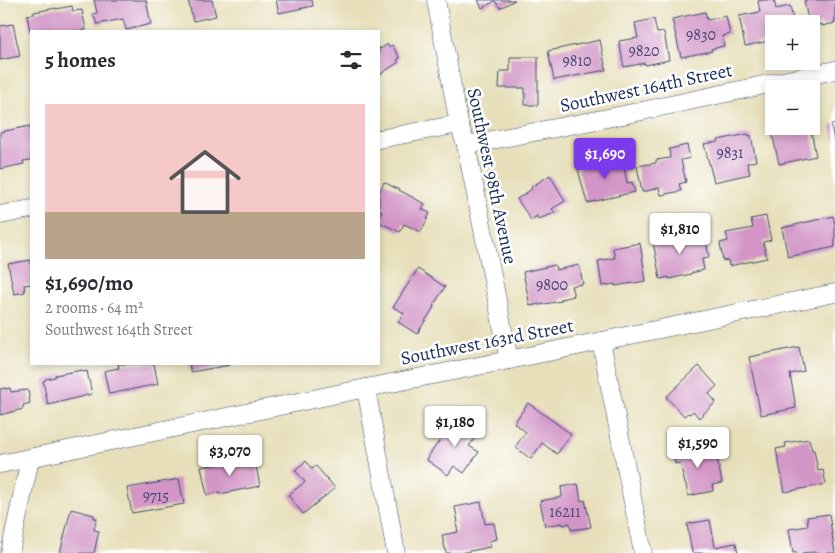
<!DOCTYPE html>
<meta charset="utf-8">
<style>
body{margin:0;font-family:Alegreya,serif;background:#f7f7f7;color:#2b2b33;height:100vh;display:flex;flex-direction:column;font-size:19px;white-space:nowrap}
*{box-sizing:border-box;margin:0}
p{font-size:16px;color:#7c7c81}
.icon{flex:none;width:28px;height:28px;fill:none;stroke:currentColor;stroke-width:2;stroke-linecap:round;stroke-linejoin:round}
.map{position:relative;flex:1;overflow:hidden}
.details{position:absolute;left:30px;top:30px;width:350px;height:335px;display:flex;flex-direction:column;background:#fff;border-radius:0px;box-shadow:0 2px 8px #0003}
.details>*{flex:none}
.controls{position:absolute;left:765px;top:15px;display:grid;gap:10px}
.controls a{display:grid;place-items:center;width:55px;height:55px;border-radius:0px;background:#fff;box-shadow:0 2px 8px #0003;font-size:25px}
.price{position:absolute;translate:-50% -42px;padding:0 11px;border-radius:5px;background:#fff;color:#222;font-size:16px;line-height:32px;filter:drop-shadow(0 1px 2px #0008)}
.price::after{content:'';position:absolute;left:50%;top:30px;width:15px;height:11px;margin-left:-8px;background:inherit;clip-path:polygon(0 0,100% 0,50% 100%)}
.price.selected{background:#7c3aed;color:#fff}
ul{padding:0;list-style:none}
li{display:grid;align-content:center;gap:10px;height:265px;padding:0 15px}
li+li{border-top:1px solid #e1e1e2}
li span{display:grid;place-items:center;height:155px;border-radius:0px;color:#555}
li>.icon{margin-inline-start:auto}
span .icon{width:90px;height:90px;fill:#fffc;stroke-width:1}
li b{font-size:21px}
h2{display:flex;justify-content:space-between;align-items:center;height:60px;padding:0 15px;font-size:21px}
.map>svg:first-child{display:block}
</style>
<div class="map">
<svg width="835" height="553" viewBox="0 0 835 553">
<rect width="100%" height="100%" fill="#fff"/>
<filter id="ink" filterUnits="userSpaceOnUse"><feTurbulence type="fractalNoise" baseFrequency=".02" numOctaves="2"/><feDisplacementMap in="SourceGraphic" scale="10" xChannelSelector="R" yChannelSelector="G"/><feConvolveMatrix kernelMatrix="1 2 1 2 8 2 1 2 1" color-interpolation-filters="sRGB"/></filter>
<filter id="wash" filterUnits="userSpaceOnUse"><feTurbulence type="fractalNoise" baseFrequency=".0096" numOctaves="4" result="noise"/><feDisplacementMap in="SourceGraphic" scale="20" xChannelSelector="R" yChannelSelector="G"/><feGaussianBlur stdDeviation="1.12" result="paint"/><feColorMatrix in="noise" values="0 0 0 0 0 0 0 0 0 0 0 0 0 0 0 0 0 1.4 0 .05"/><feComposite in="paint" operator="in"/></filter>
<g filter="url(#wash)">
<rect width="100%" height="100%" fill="#e7dfba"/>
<g id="blocks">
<g fill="#d295c6">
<path d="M94,0h52l5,24 -25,6 -3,-11 -26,5 -4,-10 4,-1z"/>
<path d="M188,0h24l4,16 -23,5z"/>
<path d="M276,0h36l1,6 -34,7z"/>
<path d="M478,0h37l-15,8 -5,-7 -13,7z"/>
<path d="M764,0h10l2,9 14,-3 4,18h-20v16l-29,6 -6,-30 21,-4 -2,-11z"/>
<path d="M809,0h26v23l-13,3v-2l-11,2v-2h-2l-5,-23z"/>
<path d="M72,6l1,5 9,-1 4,20 -5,1h-51l-3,-16 7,-1v-2l22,-4v1z"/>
<path d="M705,12l2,8 19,-4 4,18 -8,2 2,10 -13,3 1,2 -31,6 -9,-38z"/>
<path d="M654,19l3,14 7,-1 5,28 -24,5v-2l-21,4 -5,-26 19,-3 -3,-15z"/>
<path d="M13,24l7,32 -20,4v-34z"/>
<path d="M600,40l6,30 -52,10 -6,-29z"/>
<path d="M388,44l1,3 3,-2 8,13 -3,2 2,2 -20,13v-28l1,2z"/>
<path d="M510,57h28v48h-13v-17h-26l1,-17h10z"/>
<path d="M835,124v17h-1l-3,-16z"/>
<path d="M30,126l1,34 -8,1 1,3 -24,5v-37z"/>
<path d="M783,126h27l6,30 -37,8 -8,-35z"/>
<path d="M748,134l1,2 2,-1 5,26 -9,2 3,11 -36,8 -10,-38 14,-2v-2z"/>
<path d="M687,145l3,13 -9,2 5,22 -7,2 2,7 -20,4 -2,-7 -17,4 -5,-26 19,-3v-3l14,-2 -1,-9z"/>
<path d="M622,157l5,26 5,-1 3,10 -48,11 -9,-34 13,-3v-2z"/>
<path d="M550,175l15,26 -13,8 3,4 -17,6 -1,-3 -6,4 -14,-21 15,-10 -1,-2z"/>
<path d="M384,182l41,22 -3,5 8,4 -9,19 -17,-8 -4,8 -21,-10v-5l3,-6 -3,-1v-17z"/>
<path d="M766,216l5,24 -8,2 4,16 -38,8 -1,-6 -5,1 -3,-18 8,-2 -2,-8 27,-5 -2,-9z"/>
<path d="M833,216l2,8v23l-47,10 -6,-29z"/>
<path d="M697,231l2,10 7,-1 3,18 -7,1 2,11 -13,3v1l-22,5v-2l-9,2 -7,-38z"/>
<path d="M640,243l6,38 -31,5v-2l-13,2 -4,-25 17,-3 -2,-10z"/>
<path d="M31,260v24l-7,1 1,7 -11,2 -6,-30z"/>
<path d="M555,265l1,5 23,-5 4,19 -12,2 3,10 -13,3v2l-22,4v-1l-9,2 -7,-34z"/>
<path d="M418,269l27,18 -12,19 1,1 -17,27 -19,-12 6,-9 -11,-6z"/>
<path d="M799,347l5,24 -14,3 6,34 -35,7 -12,-58z"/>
<path d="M118,364h36l4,20 -49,10 -5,-23 15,-3z"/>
<path d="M189,364h40l1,1 -39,7z"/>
<path d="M699,366l18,20 -8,8 7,8 -17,16 -6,-7 -3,3 -2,-1 -4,3 -18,-19z"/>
<path d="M82,370l1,2 4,-1 5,23 -44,11 -5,-24h2v-2l10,-2v-2z"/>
<path d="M5,388v1l5,-1 1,4 17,-2 2,13 -7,2v4l-23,6v-26z"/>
<path d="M528,403l43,31 -14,20 -15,-11 -11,16 -16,-12 11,-15 -12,-9z"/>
<path d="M458,415l19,14 -5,7 3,2 -6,8 10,6 -15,21 -10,-7 -6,9 -21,-15 3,-6z"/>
<path d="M809,439l3,11h2l4,21 5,-1 3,14 -41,8 -9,-43 10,-2 -1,-4z"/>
<path d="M704,444l2,10 10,-2 6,31 -10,2 1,6 -25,5 -2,-12h-1l-5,-21 -5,1 -2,-14z"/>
<path d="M245,459l2,8 9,-1 4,20 -40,8v-2l-13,3 -6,-28z"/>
<path d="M306,461l6,8 4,-3 19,22 -32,26 -15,-19 17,-13 -10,-12z"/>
<path d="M179,479l5,25 -52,9 -5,-25z"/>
<path d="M578,484l3,17 4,-1 6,27 -20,3 -1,-7 -7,2 -1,-2 -17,3 -5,-25 22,-4 -1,-10z"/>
<path d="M481,502l4,22 9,-1 3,16 -8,2 1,6 -30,6h-14l-4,-18 16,-3 -2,-10h2l-3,-15z"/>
<path d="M71,509l23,6v3h3l-3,12 5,1 -5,22h-34z"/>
<path d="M829,514l6,39h-18v-1l-24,1 -4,-24 19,-3 -1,-9z"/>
<path d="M710,520l5,27 21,-4 2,10h-46l-5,-29z"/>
</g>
</g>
</g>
<g filter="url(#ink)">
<use href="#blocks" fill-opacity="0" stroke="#3a496c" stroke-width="1"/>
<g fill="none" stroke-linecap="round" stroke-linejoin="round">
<defs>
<g id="minor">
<path d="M436,0l23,124 7,21 43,215"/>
<path d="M379,139l80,-15"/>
<path d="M466,145l157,-30 212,-45"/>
<path d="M0,215l31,-6"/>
<path d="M601,341l42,212"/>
<path d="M366,388l30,165"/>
<path d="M0,464l366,-76 143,-28 326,-67"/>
<path d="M10,553l20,-94"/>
</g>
</defs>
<use href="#minor" stroke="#3a496c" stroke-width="19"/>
<use href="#minor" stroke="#fff" stroke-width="18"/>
</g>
</g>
<g text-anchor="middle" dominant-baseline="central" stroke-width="5" stroke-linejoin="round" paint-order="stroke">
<g font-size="16" fill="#494878">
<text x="701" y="35">9830</text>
<text x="644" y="51">9820</text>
<text x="577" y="61">9810</text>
<text x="730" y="153">9831</text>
<text x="552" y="285">9800</text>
<text x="156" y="496">9715</text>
<text x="565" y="512">16211</text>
</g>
<g font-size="19" fill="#1b2f5e" stroke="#fff">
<text transform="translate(646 88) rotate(-12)">Southwest 164th Street</text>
<text transform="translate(492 176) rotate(78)">Southwest 98th Avenue</text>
<text transform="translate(487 342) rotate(-11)">Southwest 163rd Street</text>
</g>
</g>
</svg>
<div class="controls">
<a>+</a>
<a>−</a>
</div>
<b class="price selected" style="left:605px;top:180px">$1,690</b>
<b class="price" style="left:680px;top:255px">$1,810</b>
<b class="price" style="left:455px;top:448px">$1,180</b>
<b class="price" style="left:698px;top:469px">$1,590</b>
<b class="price" style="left:230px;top:477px">$3,070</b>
<section class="details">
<h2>5 homes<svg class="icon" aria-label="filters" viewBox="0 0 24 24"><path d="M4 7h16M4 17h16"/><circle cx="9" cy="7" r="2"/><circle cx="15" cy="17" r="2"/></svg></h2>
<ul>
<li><span style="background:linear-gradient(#f6c9c9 70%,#b9a48a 0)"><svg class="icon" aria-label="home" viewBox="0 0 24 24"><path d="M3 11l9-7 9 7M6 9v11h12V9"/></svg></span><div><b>$1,690/mo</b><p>2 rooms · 64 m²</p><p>Southwest 164th Street</p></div></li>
</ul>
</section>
</div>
